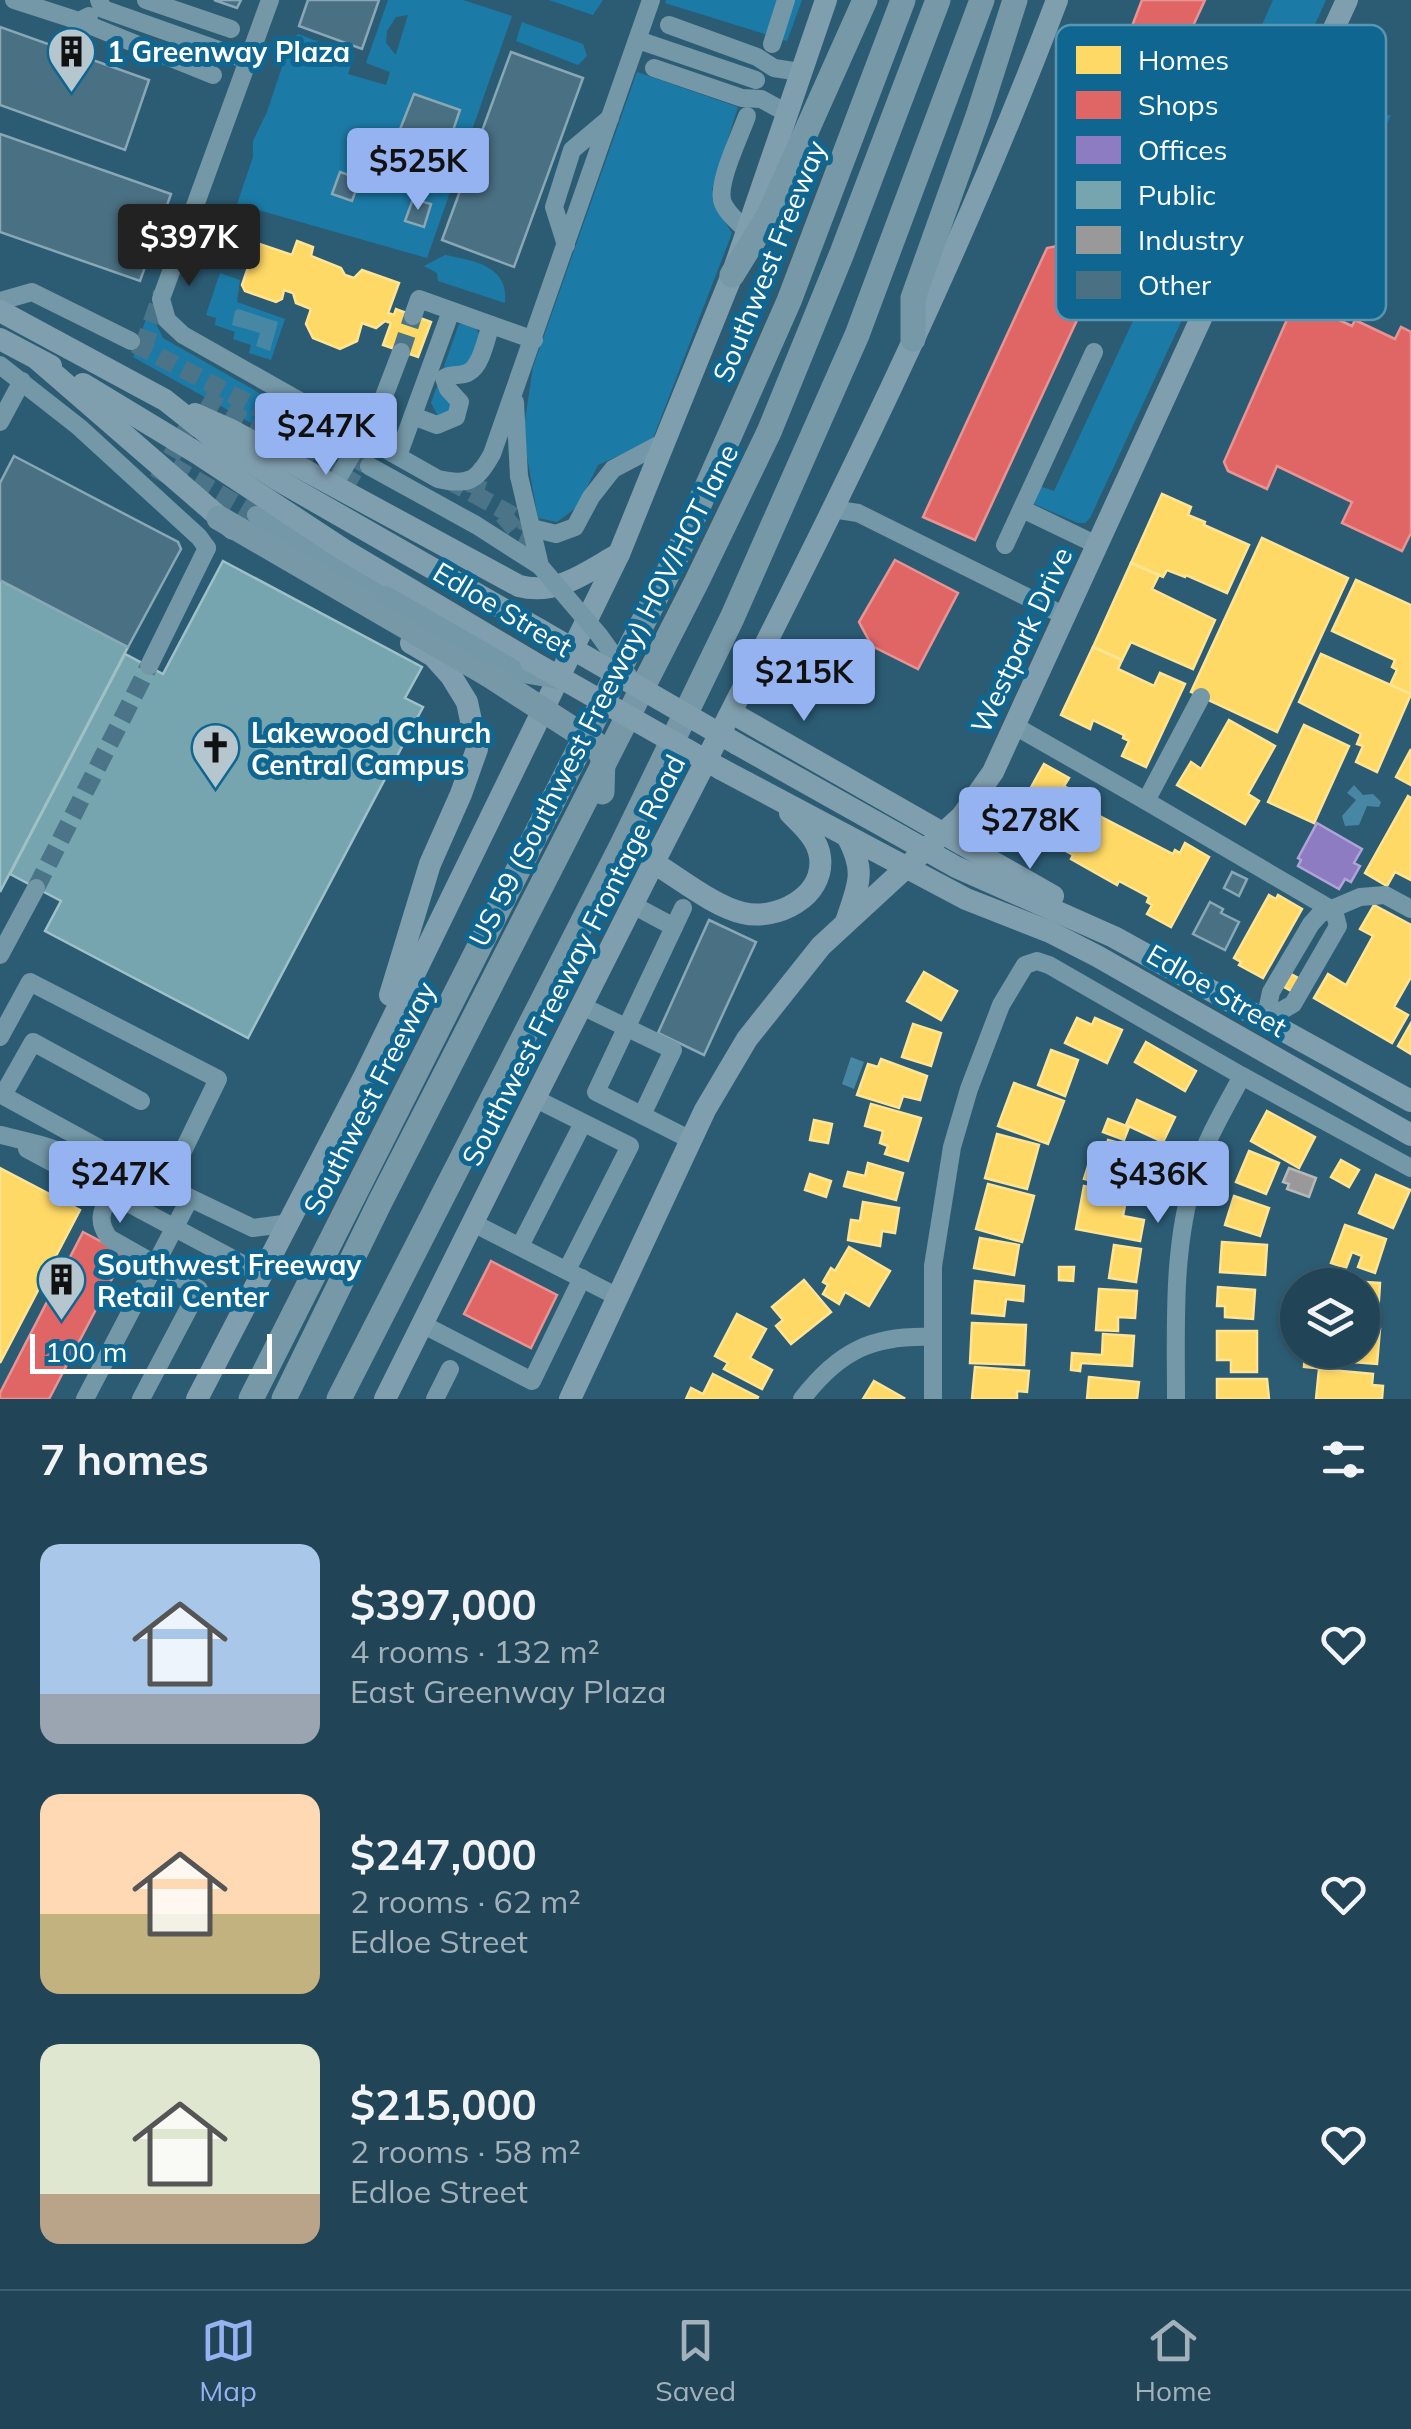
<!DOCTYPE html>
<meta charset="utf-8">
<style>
body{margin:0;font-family:Mulish,sans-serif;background:#294c5d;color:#f1f3f6;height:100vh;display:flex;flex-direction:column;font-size:38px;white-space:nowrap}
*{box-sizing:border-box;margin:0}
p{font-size:32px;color:#a2b1ba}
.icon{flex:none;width:55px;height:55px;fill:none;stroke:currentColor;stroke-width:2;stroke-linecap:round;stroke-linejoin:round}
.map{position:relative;height:1399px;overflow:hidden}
.sheet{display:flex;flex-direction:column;background:#214557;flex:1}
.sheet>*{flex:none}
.tools{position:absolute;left:1280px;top:1268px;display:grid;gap:20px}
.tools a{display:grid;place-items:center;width:100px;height:100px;border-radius:50%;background:#214557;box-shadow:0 2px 8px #0004,0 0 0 2px #3e5d6d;font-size:50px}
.scale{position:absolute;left:30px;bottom:25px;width:242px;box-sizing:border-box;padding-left:10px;border:5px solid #fff;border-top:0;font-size:28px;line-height:35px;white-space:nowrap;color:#fff;-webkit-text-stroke:8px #0f6791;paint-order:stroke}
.price{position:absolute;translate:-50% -85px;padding:0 22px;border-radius:10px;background:#95b2f1;color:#111;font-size:32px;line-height:65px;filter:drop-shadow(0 2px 5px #0008)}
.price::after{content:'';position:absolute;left:50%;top:60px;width:30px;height:22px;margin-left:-15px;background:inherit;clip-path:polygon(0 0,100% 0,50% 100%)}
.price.on{background:#222;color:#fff}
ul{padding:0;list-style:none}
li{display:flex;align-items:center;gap:30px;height:250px;padding:0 40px}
li span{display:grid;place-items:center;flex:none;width:280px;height:200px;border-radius:20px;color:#555}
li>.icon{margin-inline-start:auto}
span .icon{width:120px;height:120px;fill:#fffc;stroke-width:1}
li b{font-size:42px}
h2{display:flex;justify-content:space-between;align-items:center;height:120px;padding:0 40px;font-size:42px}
.tab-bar{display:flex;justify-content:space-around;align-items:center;height:140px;border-top:2px solid #3e5d6d;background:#214557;font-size:28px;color:#a2b1ba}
.tab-bar a{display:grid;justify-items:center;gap:5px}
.tab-bar .on{color:#95b2f1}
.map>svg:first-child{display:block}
</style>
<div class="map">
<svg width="1411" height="1399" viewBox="0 0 1411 1399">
<rect width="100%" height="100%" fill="#2c5c74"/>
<g fill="#1c7ba6" fill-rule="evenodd">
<path d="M388,0h75l49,16 -85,242 -190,-54 16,-47v-16l14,-29 19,-57h3c-2,-10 1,-14 9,-21l56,21 -6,19 38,11 4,-13 -24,-9zM408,15l-12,39h-1l-9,-11 1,-12 9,-14z"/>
<path d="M549,0h54l-10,15z"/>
<path d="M666,0h136l-15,41 -122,-38z"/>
<path d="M1273,0h53l-108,239 -8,6 -43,-18 -5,-6 5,-57 29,11z"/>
<path d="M522,22l61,22 4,12 -9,9 -62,-24z"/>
<path d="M637,72l101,35 -26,82 8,25 12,19 -80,208 -54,24 -21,42 -20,15 -19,-4 -15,-84 10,-67z"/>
<path d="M1391,115l-12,25 -34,3 12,-25z"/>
<path d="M1153,249l45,22 3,8 -111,239 -5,5h-7l-44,-19 5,-18 15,5 105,-226 -14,-6 -8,3 6,-12z"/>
<path d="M445,255c30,6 64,11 60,48l-67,-22 -1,-8 -13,-7z"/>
<path d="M220,273l20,7 -3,22 48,17 -14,41 -22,-7 2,-8 -18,-6 2,-7 -20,-7 1,-7 -10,-3z"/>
<path d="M149,310l14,28 177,101 -14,26 -193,-108z"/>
<path d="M459,324h14l7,11 -11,28 -16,10 1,35 -15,10 -8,-15z"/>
</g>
<g fill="#4887a4">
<path d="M238,309l40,13 -8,29 -14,-5 4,-13 -28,-8 3,-14z"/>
<path d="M1354,785l9,10 10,-1 8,8 -2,5 -12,-1 -8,19 -14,1 -3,-10 14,-16 -9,-7z"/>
<path d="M851,1057l13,5 -10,27 -12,-5z"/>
</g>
<g fill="#ffd966" stroke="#ffe494" stroke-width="2.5">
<path d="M297,241l16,6 -2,9 30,12 4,7 9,3 8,-8 37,13 -11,30 6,2 2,-6 35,13 -13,35 -35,-12 8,-22 -6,-2 -9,7 -14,-5 -5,18 -17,8 -27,-11 -7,-14 5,-15 -15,-6 -3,-10 -9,-3 -2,9 -6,3 -31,-11 -3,-6 13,-38 5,-3 32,11z"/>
<path d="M1162,494l29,13 -3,8 17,7 -1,3 45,20 -22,48 -41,-18 -1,2 -18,-7 -4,7 -32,-14z"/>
<path d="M1262,538l86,40 -71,154 -86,-40z"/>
<path d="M1131,563l28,12 -7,14 63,31 -22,49 -62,-27 -9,18 -29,-13z"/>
<path d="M1356,580l55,25v89l-21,-9 7,-15 -5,-3 3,-7 -63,-29z"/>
<path d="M1093,647l29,13 -4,9 36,17 6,-13 25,11 -39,83 -24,-11 7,-15 -6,-3 1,-3 -31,-15 -3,9 -29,-14z"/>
<path d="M1321,654l90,40 -34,78 -21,-10 7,-16 -6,-2 4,-10 -62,-32z"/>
<path d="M1229,720l46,26 -27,48 11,7 -14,23 -68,-39 14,-23 10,7z"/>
<path d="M1304,725l45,21 -35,77 -46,-21z"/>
<path d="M1411,749v36l-15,-8z"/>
<path d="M1044,764l25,14 -5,8 7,4 -2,5 21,12 -2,3 85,44 2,-4 5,3 5,-10 24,14 -38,70 -24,-13 5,-9 -5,-3 2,-5 -30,-16 -2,4 -46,-26 2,-4 -29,-16 -3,4 -5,-3 -5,8 -26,-14z"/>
<path d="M1408,796l3,2v82l-16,-8 -8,14 -22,-13z"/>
<path d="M1269,895l7,4 2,-4 24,14 -39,69 -24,-13 2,-3 -7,-4z"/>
<path d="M1374,905l37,20v52l-17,30 14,8 -16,28 -78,-45 14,-24 18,11 27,-49 -13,-7z"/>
<path d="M924,972l33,19 -16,29 -34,-19z"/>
<path d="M1291,974l11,6 -7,13 -11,-6z"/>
<path d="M1077,1018l15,7 3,-7 27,12 -15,33 -42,-20z"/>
<path d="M1411,1023v31l-13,-8z"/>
<path d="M913,1024l28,9 -10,33 -29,-9z"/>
<path d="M1146,1042l50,29 -11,20 -50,-29z"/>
<path d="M1051,1050l27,10 -13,36 -27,-11z"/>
<path d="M881,1059l46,17 -7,24 -17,-4 -4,12 -42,-13 11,-31 10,3z"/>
<path d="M1014,1083l50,18 -16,43 -50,-18z"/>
<path d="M1137,1100l38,17 -12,25 -37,-17z"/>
<path d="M871,1104l50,14 -13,43 -23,-7 3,-8 -8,-3 3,-12 -18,-5z"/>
<path d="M1267,1111l48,26 -16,31 -48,-27z"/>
<path d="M1108,1119l21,8 -5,13 -21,-8z"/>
<path d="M814,1120l18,4 -4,19 -18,-3z"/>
<path d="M997,1134l42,11 -12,44 -42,-11z"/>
<path d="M1108,1140l52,14 -12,42 -64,-17 4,-13 13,3z"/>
<path d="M1249,1151l30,12 -13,31 -30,-12z"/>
<path d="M1341,1160l18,10 -10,17 -18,-10z"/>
<path d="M868,1163l35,10 -7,27 -52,-14 4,-14 17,4z"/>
<path d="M0,1168l80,42 -80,153z"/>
<path d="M810,1174l21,7 -5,16 -21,-7z"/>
<path d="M1376,1175l34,15 -17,38 -34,-15z"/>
<path d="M988,1184l46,12 -12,46 -46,-13z"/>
<path d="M1084,1186l43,8 -4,22 21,4 -4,21 -64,-12z"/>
<path d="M1234,1196l35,12 -9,28 -35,-11z"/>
<path d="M863,1202l36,6 -4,25 -13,-2 -2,15 -32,-6 3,-20 9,1z"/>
<path d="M1345,1225l41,14 -11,34 -17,-6 4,-11 -10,-4 -6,16 -15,-5z"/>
<path d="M980,1238l39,7 -5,30 -40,-7z"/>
<path d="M1222,1242l45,3 -2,30 -45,-3z"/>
<path d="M1114,1245l27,4 -5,33 -27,-4z"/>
<path d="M849,1247l41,24 -21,35 -24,-14 -6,12 -16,-10 5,-9 -5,-3 8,-14 4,3z"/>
<path d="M1059,1267h15l-1,14 -14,-1z"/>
<path d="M804,1280l27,32 -40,32 -15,-18 7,-6 -11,-13z"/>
<path d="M1334,1280l46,3 -2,32 -16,-1v-29h-28z"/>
<path d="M975,1281l49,5 -1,15 -17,-2 -2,17 -32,-3z"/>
<path d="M1218,1287l37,3 -2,29 -28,-2v-11h-8z"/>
<path d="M1099,1289l38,2 -2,27 -17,-1v14l-22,-1z"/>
<path d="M737,1314l29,15 -16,29 22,12 -10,19 -38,-20 4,-6 -13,-7z"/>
<path d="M972,1323l54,2 -2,40 -54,-2z"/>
<path d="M1362,1328l18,1 -3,35 -52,-4 -1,9 -20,-2 1,-17h57z"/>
<path d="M1217,1331h40v41h-26v-12h-14z"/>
<path d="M1103,1334l31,2 -2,30 -51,-3 -1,8 -9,-1 1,-17 30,2z"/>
<path d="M975,1367l54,4 -2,21 -10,-1v8h-45z"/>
<path d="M1319,1369l54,5 -1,11 11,1 -1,13h-66z"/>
<path d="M713,1374l45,23 -1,2h-71l5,-11 12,6z"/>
<path d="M1089,1377l50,5 -2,17h-50z"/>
<path d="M1217,1379h50l2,20h-52z"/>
<path d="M874,1381l30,17 -1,1h-40z"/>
</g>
<g fill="#e06666" stroke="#e99494" stroke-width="2.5">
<path d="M1142,0h63l-74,160 -6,43 -15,-8 -1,-17 -8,-20 -15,-12z"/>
<path d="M1093,232l13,4 -38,83 9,1 -102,220 -52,-23 124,-269 35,-7z"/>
<path d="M1309,306l43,20 3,-6 40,19 6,-12 10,5v201l-9,18 -60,-28 10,-21 -75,-36 -10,23 -39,-18 -4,-9 65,-147z"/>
<path d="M895,560l63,33 -40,76 -46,-23 -13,-24z"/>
<path d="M83,1232l42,22 -76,145h-49v-6z"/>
<path d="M491,1261l66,34 -26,53 -67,-34z"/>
</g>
<path fill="#8e7cc3" stroke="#b0a3d5" stroke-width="2.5" d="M1317,823l45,26 -8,14 6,3 -9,16 -6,-3 -6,10 -41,-23 3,-6 -3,-2z"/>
<g fill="#76a5af" stroke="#9fc0c7" stroke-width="2.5">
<path d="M223,561l199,106 -17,31 18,9 -175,331 -203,-107 16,-30 -51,-27 115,-220 38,20z"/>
<path d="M0,580l128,67 -128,245z"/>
</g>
<path fill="#999" stroke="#b8b8b8" stroke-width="2.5" d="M1289,1168l27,10 -7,19 -22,-8 2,-5 -6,-2z"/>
<g fill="#4a7083" stroke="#89a7b5" stroke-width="2.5">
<path d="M214,0h27l-4,8z"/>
<path d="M308,0h71l-17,49 -63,-23z"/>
<path d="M0,27l149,53 -24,70 -125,-45z"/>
<path d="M511,52l72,26 -69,189 -72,-27z"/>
<path d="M414,94l46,16 -17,50 -48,-18z"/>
<path d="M0,134l171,60 -31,87 -140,-49z"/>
<path d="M340,172l20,7 -8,22 -20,-7z"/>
<path d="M413,199l18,5 -7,23 -19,-6z"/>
<path d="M14,456l164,86 3,7 -53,98 -128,-67v-97z"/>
<path d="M1232,872l15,7 -8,17 -15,-8z"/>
<path d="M1210,902l13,7 -2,4 18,9 -14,28 -32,-16z"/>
<path d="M709,920l47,22 -52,113 -46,-22z"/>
</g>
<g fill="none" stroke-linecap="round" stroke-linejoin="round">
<g stroke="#4c7489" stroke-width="18" stroke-dasharray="18 9" stroke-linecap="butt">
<path d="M135,344l234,122"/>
<path d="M143,348l19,-55"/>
<path d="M401,352l12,-36"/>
<path d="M204,398l153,86"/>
<path d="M172,466l84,49"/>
<path d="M158,480l39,-69"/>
<path d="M448,480l26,14 9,-28"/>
<path d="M474,494l65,36"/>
<path d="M503,515l16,19 27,11"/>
<path d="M36,888l113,-222"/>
</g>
<g stroke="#7498a7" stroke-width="18">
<path d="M14,0l65,21 10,-5"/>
<path d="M99,0l4,9 144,51"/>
<path d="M146,0l85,29"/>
<path d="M270,0l-109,299 6,21 16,15 255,144c30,7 39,2 54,-25l159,-454"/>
<path d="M79,21l134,54"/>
<path d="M669,25l88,32 17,11 26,4"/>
<path d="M638,40l118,40"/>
<path d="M772,44l14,-44"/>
<path d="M654,68l88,30 19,1 24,13"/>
<path d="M746,230c-8,-8 -21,-18 -24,-30 -4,-20 18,-64 25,-84"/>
<path d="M566,245l-12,-38 18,-57 38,-32"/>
<path d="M0,301l32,-9 99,49"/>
<path d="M413,316l6,-17 115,41"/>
<path d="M0,365l79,62 120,110 8,11"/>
<path d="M515,402l4,74"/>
<path d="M413,416l24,9 19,-8 4,-15 -12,-13 -4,-11c9,-5 17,-1 25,-6 13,-7 17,-34 22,-47"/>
<path d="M0,422l22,-41"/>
<path d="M398,456l53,-145"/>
<path d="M369,466l107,59 64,41"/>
<path d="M334,485l28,-48 11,-12 28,-73"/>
<path d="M832,509l26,4 207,103"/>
<path d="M1022,509l75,36"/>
<path d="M256,515l130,80"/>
<path d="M540,530l16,4 19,-7 16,-30 22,-28 51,-27"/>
<path d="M1005,545l89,-193"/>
<path d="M149,666l58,-118"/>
<path d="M1201,697l-55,104 188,110 4,15 -45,78 -28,16"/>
<path d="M1015,726l131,75"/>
<path d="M633,905l41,22"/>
<path d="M683,908l-87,184 95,48"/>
<path d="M0,955l36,-67"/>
<path d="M582,1006l91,44 -31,65"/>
<path d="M1265,1020l6,-28 40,-68 9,-10 40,-17 25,-2 26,14"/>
<path d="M0,1037l30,-55 188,97 -51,105c-46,8 -58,-10 -97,-28 -22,-11 -46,-15 -69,-21"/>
<path d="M0,1094l190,104 63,30 37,-5"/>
<path d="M3,1095l30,-53 108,59"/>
<path d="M536,1099l94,47 -63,124"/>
<path d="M27,1149l236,126"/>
<path d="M110,1194c-9,18 -13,27 -1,44l90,51 -58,110"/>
<path d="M473,1223l145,74"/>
<path d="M520,1246l63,-123"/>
<path d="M422,1324l110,57 50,-103"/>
<path d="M85,1399l105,-201"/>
<path d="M435,1399l15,-30"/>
<path d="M802,1399c37,-48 70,-64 130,-62"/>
<path d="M933,1399v-133l19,-119 17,-58 32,-84 24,-40 12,-4 12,4 193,111 169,92"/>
<path d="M1176,1399c0,-76 -4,-151 19,-225 11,-35 30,-66 47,-98"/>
</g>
<g stroke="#809fae" stroke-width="22">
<path d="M0,311l165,89 53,42 60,38 262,150"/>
<path d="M0,339l51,27"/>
<path d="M38,360l195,169"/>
<path d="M83,384l114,69 147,97 187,111"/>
<path d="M195,414l34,15 290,157c39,10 67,-14 100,-32"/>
<path d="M732,713l321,183"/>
<path d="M737,744l219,123 158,70 297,164"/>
<path d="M721,769l245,130 84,33 47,24 314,179"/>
<path d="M654,863c25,15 61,44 89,50 33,8 82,-16 77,-56 -2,-18 -18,-32 -30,-44"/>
<path d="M846,922c12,-37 21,-49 1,-86"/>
<path d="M390,995l40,-131 31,-70 16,-45 -10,-47 -16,-26 -18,-20 -22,-13"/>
<path d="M197,1399l168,-324 254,-521 113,-279 94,-275"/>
<path d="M385,1399c89,-179 178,-359 269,-537 145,-282 291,-565 403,-862"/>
<path d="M570,1399l135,-289 42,-71 74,-93 141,-130 31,-44 354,-772"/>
</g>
<g stroke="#7798a7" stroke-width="25">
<path d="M732,275l37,-60 96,-215"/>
<path d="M913,339v-41l65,-182 37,-116"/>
<path d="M219,518l270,157"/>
<path d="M251,1399l425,-842 113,-256 114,-301"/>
<path d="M284,1399l96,-197 317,-621 72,-149 73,-179 96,-253"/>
<path d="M339,1399l283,-554 110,-227 125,-283 125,-335"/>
</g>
<g stroke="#7498a7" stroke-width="18">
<path d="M519,476l21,90 59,69 33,46"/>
<path d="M386,595l137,79 35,6"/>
</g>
<g stroke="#809fae" stroke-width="22">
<path d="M540,630l197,114"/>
<path d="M531,661l190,108"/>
</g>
<path stroke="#7798a7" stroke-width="25" d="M489,675l107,69 7,14 -1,34"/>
</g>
<defs>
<symbol id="building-pin" viewBox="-11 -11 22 30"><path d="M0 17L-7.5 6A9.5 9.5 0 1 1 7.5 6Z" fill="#b5c6ce" stroke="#0f6791"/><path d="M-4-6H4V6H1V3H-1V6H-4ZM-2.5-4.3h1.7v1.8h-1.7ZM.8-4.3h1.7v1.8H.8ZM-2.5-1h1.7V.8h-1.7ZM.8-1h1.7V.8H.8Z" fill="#111"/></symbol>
<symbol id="church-pin" viewBox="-11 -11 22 30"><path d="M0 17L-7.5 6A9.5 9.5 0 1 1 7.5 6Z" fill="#b5c6ce" stroke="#0f6791"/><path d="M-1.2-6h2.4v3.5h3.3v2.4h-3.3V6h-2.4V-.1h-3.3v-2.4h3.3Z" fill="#111"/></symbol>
</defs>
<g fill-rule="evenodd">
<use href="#building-pin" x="44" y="24" width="55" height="75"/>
<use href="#church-pin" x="188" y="720" width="55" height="75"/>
<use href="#building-pin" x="34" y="1252" width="55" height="75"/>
</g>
<g text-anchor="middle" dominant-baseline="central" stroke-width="10" stroke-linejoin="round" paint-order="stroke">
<g font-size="28" font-weight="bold" fill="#fff" stroke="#0f6791" text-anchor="start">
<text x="107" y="51">1 Greenway Plaza</text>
<text x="251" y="732">Lakewood Church<tspan x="251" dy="32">Central Campus</tspan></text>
<text x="97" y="1264">Southwest Freeway<tspan x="97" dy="32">Retail Center</tspan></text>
</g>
<g font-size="28" fill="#fff" stroke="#0f6791">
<text transform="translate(769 261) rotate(-68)">Southwest Freeway</text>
<text transform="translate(503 609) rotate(31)">Edloe Street</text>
<text transform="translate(1021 640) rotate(-65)">Westpark Drive</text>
<text transform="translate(603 695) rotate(-63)">US 59 (Southwest Freeway) HOV/HOT lane</text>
<text transform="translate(573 960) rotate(-63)">Southwest Freeway Frontage Road</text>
<text transform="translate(1217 990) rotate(30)">Edloe Street</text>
<text transform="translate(369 1098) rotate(-63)">Southwest Freeway</text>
</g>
</g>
<rect x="1056" y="25" width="330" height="295" rx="15" fill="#0f6791" stroke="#5795b2" stroke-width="2.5"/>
<rect x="1076" y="46" width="45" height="28" fill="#ffd966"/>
<rect x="1076" y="91" width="45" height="28" fill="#e06666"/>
<rect x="1076" y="136" width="45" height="28" fill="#8e7cc3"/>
<rect x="1076" y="181" width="45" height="28" fill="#76a5af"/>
<rect x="1076" y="226" width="45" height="28" fill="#999"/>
<rect x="1076" y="271" width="45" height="28" fill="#4a7083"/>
<g font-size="28" fill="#fff">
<text x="1138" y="70">Homes</text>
<text x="1138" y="115">Shops</text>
<text x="1138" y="160">Offices</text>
<text x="1138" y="205">Public</text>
<text x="1138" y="250">Industry</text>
<text x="1138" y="295">Other</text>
</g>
</svg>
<div class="tools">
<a><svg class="icon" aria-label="layers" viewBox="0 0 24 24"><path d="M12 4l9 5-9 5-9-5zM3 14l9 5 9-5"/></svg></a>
</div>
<div class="scale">100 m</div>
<b class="price" style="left:418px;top:213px">$525K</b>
<b class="price on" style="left:189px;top:289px">$397K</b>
<b class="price" style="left:326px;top:478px">$247K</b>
<b class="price" style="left:804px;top:724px">$215K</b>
<b class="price" style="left:1030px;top:872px">$278K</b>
<b class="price" style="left:120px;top:1226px">$247K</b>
<b class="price" style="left:1158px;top:1226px">$436K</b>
</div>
<section class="sheet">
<h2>7 homes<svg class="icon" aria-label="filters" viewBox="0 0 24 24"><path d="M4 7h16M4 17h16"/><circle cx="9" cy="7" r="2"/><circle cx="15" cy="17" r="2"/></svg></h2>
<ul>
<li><span style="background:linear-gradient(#a9c7e8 75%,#9aa5b1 0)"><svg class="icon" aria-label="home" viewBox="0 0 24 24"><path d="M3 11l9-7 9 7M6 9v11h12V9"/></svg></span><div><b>$397,000</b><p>4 rooms · 132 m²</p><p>East Greenway Plaza</p></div><svg class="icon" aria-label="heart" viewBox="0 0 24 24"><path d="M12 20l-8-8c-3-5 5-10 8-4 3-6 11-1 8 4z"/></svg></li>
<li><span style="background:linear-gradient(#ffd9b3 60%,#c2b280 0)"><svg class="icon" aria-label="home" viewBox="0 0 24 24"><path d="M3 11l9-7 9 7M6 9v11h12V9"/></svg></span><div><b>$247,000</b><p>2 rooms · 62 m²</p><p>Edloe Street</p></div><svg class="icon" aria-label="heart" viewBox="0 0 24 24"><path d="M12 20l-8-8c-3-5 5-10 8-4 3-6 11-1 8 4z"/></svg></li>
<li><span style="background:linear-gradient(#dfe7d0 75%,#b9a48a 0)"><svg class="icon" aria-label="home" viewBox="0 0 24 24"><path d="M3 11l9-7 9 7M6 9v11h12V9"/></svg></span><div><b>$215,000</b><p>2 rooms · 58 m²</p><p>Edloe Street</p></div><svg class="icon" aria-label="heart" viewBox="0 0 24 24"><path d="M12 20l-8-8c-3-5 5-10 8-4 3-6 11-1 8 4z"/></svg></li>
</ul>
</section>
<nav class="tab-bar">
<a class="on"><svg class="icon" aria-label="map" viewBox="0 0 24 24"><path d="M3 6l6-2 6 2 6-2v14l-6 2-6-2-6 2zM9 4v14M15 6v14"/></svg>Map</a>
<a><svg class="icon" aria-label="saved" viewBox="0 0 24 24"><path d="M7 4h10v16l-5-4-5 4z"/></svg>Saved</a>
<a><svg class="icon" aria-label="home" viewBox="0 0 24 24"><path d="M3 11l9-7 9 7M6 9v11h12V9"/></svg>Home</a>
</nav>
